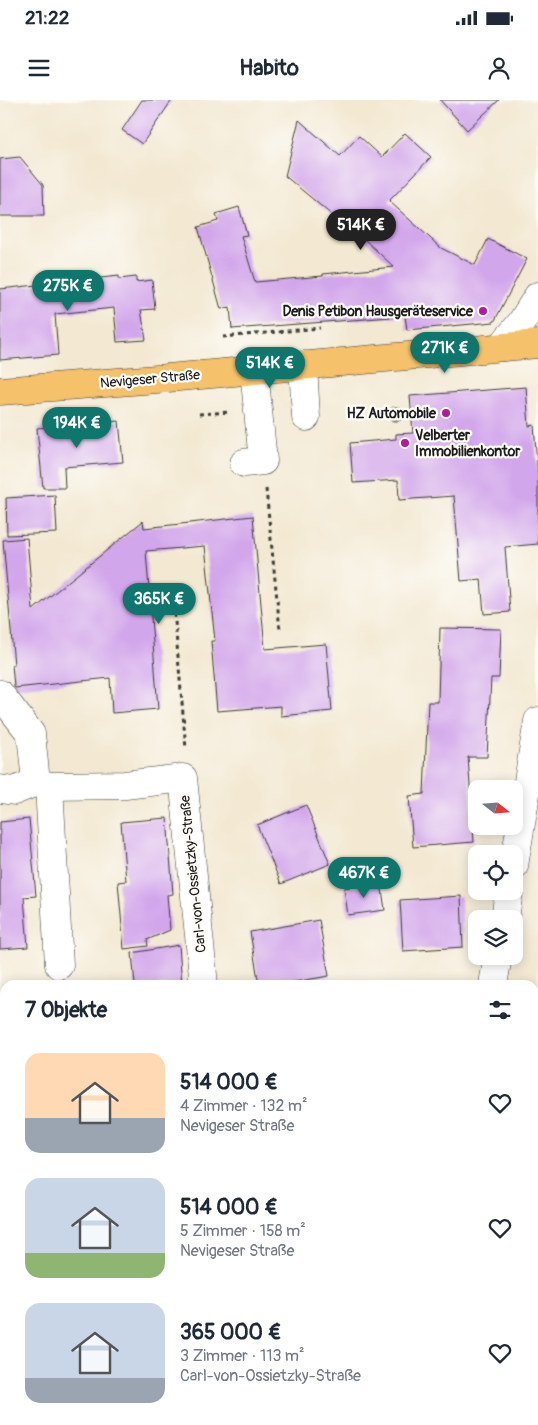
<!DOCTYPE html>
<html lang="de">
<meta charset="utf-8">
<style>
body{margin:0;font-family:Pangolin,sans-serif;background:#f2f2f3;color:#1f2937;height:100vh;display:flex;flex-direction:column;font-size:19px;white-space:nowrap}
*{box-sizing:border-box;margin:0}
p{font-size:16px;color:#747a83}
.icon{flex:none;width:28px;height:28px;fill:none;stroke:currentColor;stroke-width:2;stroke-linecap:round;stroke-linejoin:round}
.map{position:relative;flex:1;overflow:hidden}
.side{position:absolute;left:0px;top:880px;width:539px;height:445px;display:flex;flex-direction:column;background:#fff;border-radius:15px 15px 0 0;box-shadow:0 2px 12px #0003}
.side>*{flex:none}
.needle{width:32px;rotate:107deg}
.tools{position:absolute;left:468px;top:680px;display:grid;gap:10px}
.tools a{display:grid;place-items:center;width:55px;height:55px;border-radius:10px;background:#fff;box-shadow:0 2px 12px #0003;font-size:25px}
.price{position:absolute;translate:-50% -42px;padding:0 11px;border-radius:18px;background:#0f766e;color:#fff;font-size:16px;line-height:32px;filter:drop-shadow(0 1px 2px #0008)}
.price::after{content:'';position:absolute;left:50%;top:30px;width:15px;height:11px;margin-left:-8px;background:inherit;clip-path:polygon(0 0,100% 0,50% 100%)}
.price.active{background:#222;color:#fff}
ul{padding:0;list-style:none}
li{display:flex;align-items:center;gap:15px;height:125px;padding:0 25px}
li span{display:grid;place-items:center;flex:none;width:140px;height:100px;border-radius:15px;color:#555}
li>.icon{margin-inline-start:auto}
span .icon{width:60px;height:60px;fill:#fffc;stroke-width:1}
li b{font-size:21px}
h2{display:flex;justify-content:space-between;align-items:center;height:60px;padding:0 25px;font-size:21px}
.status{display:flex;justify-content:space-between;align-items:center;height:35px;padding:0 25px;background:#fff;direction:ltr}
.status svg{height:14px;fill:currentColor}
header{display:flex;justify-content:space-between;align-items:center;height:65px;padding:0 25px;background:#fff;font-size:22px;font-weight:700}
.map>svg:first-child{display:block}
</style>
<div class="status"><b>21:22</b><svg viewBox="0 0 49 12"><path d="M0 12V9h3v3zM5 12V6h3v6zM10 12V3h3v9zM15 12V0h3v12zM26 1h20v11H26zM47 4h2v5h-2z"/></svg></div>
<header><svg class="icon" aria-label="menu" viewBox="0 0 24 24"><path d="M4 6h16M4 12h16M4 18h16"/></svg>Habito<svg class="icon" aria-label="person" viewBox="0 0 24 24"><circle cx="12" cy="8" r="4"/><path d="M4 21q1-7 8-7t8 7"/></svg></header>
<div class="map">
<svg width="538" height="1325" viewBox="0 0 538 1325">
<rect width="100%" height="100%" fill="#fdfcf7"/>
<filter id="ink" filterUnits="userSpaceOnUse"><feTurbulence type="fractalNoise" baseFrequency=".02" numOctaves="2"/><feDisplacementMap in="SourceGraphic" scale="10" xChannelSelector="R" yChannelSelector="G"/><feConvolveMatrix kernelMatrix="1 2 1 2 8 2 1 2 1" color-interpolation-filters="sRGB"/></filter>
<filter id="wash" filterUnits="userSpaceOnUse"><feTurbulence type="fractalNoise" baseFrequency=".0096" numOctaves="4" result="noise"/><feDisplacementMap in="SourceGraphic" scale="20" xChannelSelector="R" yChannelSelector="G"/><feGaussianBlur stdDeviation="1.12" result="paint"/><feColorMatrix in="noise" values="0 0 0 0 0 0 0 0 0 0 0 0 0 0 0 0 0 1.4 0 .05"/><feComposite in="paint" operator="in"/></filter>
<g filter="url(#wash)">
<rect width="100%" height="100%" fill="#f3e8d1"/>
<path fill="#69bb86" stroke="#426c51" d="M534,1041l4,1v63l-4,-1z"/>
<g id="blocks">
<g fill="#d2a6eb">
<path d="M142,0h30l-30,44 -20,-14z"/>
<path d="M440,0h59l-32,30z"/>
<path d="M299,20l41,36 19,-20 23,21 23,-24 26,24 -42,44 52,47 34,17 13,-26 39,20 -33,63 -87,8 -2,-14 -173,13 -2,-22 -9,2 -23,-82 20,-6 -2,-7 23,-7 8,28 -6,1 14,46 68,-6v-2l71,-7 -58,-54 -3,3 -48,-40z"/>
<path d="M20,57l23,28 1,31h-44v-57z"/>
<path d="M119,176v3l17,-2v5l16,-2 3,29 -14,1 5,30 -29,2 -3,-34 -59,6 3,41 -58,5v-71z"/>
<path d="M526,287l3,39 5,-1 4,53v66l-33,3 5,65 -26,2 -3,-35 -20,2 -7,-85 -55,4 -1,-20 -45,3 -3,-40 46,-4v-5l17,-1 -3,-37z"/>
<path d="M119,321l4,41 -59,5 1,21h-22l-6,-60z"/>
<path d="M55,395l2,38 -50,2 -1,-37z"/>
<path d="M253,416l12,133 61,-5 6,67 -51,5v-10l-64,5 -6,-70h4l-10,-95 -59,5 12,158 -46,4 -2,-35 -95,10 -1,-2 -2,-21h2l-11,-125 24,-2 6,72 110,-89 1,7z"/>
<path d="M440,528l61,1 -2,49h-8l-4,79h-19l6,85 -61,5 -4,-51 15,-2 4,-92h10z"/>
<path d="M306,705l24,59 -49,20 -24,-59z"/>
<path d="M167,718l6,76 -6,1 3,35 -23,10 1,6 -24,3 -6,-67 8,-1 -5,-59z"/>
<path d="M29,719l7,77 -12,1 4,50 -28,2v-127z"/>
<path d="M381,783l4,27 -37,5 -4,-27z"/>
<path d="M461,796l2,51 -60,4 -3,-51z"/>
<path d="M319,820l10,56 -52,9h-18l-9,-53z"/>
<path d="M179,845l3,40h-47l-3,-32z"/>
</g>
</g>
</g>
<g filter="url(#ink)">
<use href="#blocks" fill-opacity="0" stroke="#3c3b37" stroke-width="1"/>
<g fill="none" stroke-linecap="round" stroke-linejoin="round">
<defs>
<g id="minor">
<path d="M501,247l20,-24 17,-27"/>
<path d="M303,265l3,52"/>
<path d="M244,363l19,-2 -9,-91"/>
<path d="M0,594l31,40 5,48 -22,9 -14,-2"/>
<path d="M36,682l13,4 76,-1 58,-7 21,207"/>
<path d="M49,686l10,179"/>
<path d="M514,766l24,-145"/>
<path d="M505,819l4,-28"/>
<path d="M493,885l5,-29"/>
<path d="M0,991l5,2"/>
<path d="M0,1151l5,-15"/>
<path d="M534,1157l4,2"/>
<path d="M189,1320v5"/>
</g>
<path id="major" d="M0,291l157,-12 381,-35"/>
</defs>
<use href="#minor" stroke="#3c3b37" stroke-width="29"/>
<use href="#major" stroke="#3c3b37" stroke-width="29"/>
<g stroke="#3c3b37" stroke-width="3" stroke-dasharray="4 4" stroke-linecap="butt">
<path d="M223,237l97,-9"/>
<path d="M199,314l31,-2"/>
<path d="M266,389l14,141"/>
<path d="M173,498l13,151"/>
<path d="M0,922l5,2"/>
<path d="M534,974l4,1"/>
<path d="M534,1059l4,1"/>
<path d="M534,1303l4,1"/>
</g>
<use href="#minor" stroke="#fff" stroke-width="28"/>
<use href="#major" stroke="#f5c16b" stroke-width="28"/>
</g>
<circle fill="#919d87" cx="396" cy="314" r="8"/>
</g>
<g fill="#b5179e" stroke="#fdfcf7" stroke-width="2">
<circle cx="483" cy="211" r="5"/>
<circle cx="446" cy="313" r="5"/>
<circle cx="405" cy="343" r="5"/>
</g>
<g text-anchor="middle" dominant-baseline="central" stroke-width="4.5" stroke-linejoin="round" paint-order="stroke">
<g font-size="14" font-weight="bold" fill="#1c1c1c" stroke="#fdfcf7" text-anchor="end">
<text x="473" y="211">Denis Petibon Hausgeräteservice</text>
<text x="436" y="313">HZ Automobile</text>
<text x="415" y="335" text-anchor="start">Velberter<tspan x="415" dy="16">Immobilienkontor</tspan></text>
</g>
<g font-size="14" fill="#1c1c1c" stroke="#fdfcf7">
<text transform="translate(150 279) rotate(-5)">Nevigeser Straße</text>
<text transform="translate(193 774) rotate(-96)">Carl-von-Ossietzky-Straße</text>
</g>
</g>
</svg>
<div class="tools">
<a><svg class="needle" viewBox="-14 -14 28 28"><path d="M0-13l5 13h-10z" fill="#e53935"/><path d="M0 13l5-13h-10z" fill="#747a83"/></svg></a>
<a><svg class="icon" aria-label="locate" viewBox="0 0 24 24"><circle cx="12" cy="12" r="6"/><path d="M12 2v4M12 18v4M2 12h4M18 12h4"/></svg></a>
<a><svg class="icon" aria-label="layers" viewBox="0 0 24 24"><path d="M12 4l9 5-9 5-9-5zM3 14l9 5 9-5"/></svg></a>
</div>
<b class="price active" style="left:361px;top:151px">514K €</b>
<b class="price" style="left:68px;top:212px">275K €</b>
<b class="price" style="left:445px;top:274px">271K €</b>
<b class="price" style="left:270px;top:289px">514K €</b>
<b class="price" style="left:77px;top:349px">194K €</b>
<b class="price" style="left:159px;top:525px">365K €</b>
<b class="price" style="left:364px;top:799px">467K €</b>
<section class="side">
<h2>7 Objekte<svg class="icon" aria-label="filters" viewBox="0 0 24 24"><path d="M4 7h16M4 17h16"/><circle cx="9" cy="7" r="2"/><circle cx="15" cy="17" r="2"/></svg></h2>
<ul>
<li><span style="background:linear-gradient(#ffd9b3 65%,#9aa5b1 0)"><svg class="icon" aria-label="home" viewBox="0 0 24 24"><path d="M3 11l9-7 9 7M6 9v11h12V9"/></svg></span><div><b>514 000 €</b><p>4 Zimmer · 132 m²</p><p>Nevigeser Straße</p></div><svg class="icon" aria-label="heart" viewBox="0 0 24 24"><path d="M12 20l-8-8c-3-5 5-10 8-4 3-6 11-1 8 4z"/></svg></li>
<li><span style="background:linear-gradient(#c9d6e8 75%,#8fb573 0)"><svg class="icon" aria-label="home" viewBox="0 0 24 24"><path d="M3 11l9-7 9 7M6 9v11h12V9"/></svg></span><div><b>514 000 €</b><p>5 Zimmer · 158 m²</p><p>Nevigeser Straße</p></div><svg class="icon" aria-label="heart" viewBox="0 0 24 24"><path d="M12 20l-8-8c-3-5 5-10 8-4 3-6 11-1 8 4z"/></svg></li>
<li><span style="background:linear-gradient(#c9d6e8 75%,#9aa5b1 0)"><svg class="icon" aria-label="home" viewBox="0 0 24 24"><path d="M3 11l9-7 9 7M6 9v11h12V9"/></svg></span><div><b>365 000 €</b><p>3 Zimmer · 113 m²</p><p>Carl-von-Ossietzky-Straße</p></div><svg class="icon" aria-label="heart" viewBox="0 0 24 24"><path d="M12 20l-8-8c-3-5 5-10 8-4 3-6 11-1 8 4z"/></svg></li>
</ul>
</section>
</div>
